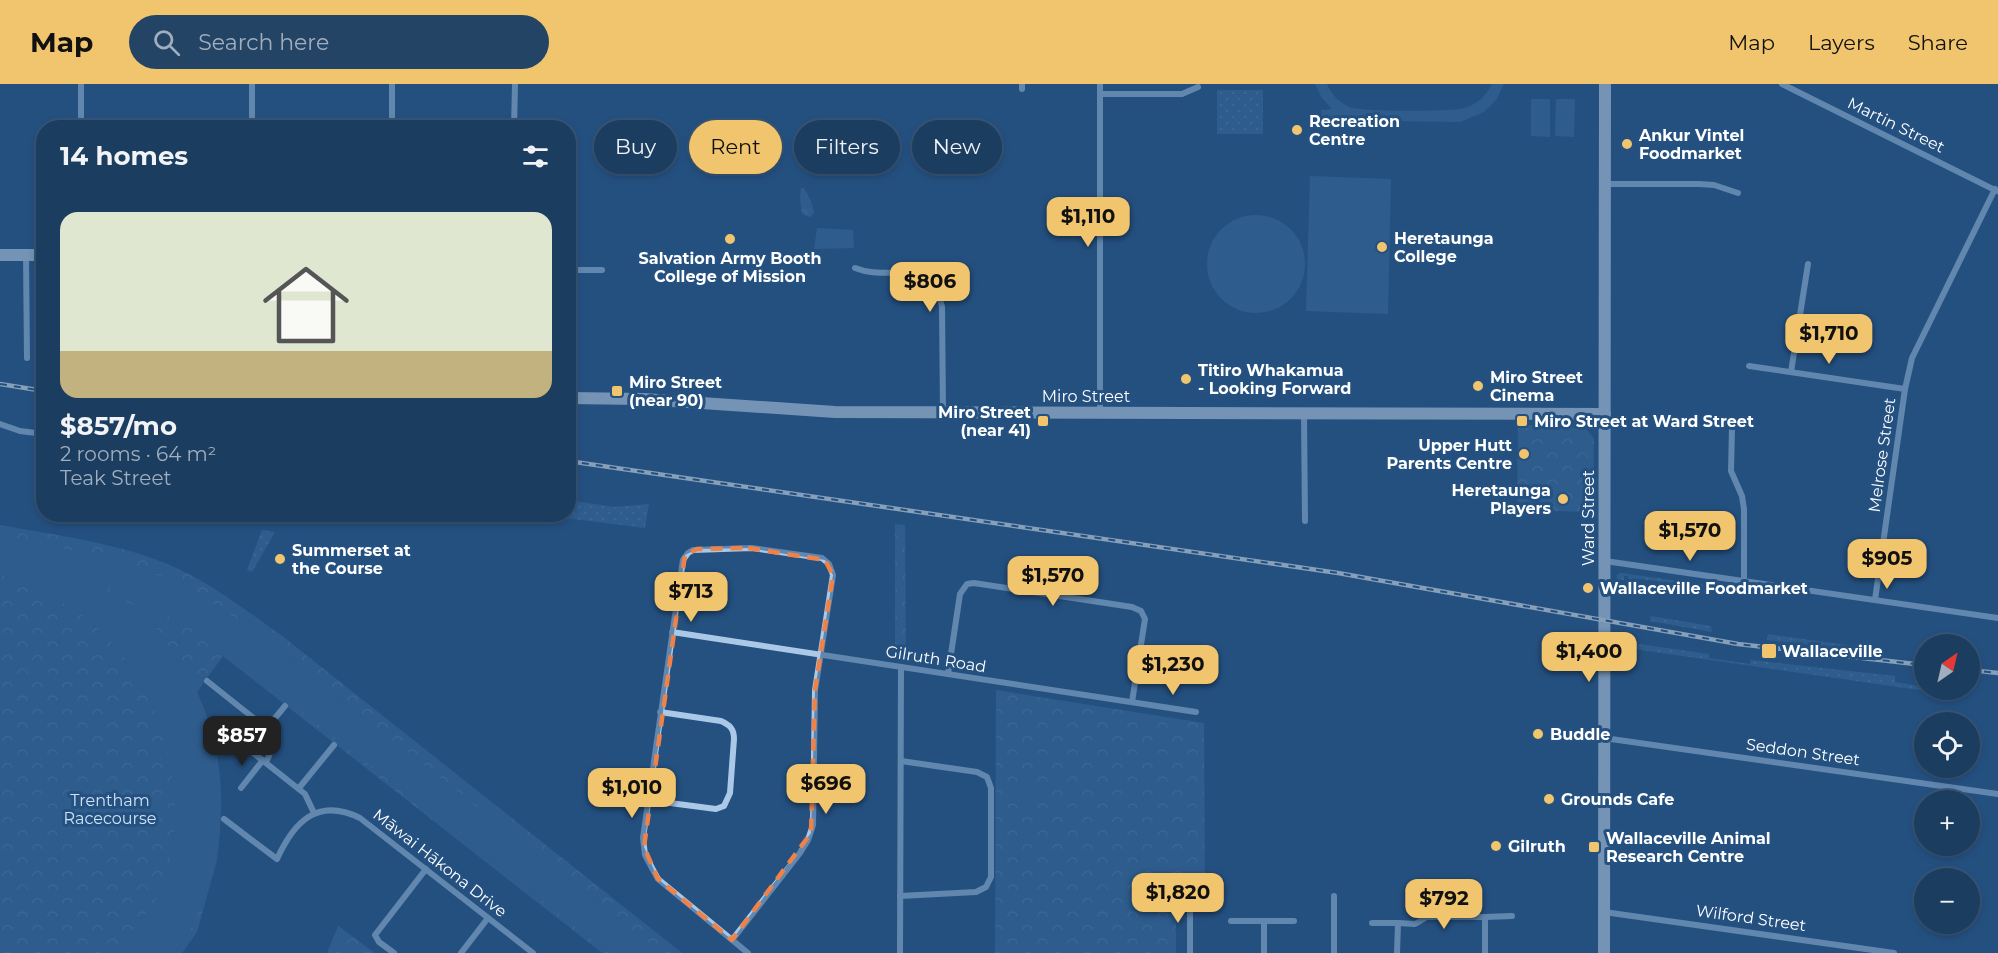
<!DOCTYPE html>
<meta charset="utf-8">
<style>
body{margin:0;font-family:Montserrat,sans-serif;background:#244466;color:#f1f3f6;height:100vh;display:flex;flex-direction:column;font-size:22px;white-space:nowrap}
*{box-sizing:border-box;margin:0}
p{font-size:20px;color:#a0aebd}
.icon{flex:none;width:33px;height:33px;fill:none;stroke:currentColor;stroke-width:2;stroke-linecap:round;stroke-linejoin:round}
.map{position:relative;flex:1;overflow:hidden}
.drawer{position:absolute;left:36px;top:36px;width:540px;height:402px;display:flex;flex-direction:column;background:#1b3d60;border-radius:24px;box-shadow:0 3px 9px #0003,0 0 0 2px #395675}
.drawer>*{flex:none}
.top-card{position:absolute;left:594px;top:36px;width:570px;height:54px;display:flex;gap:12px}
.needle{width:39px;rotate:34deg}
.buttons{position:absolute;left:1914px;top:550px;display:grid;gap:12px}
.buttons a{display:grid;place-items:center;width:66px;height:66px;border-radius:50%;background:#1b3d60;box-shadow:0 3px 9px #0003,0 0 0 2px #395675;font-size:30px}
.price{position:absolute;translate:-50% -51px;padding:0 14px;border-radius:12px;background:#f1c46e;color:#111;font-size:20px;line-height:39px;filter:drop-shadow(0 2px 3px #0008)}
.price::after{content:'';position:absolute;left:50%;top:36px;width:18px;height:14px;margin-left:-9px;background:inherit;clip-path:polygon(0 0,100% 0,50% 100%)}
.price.selected{background:#222;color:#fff}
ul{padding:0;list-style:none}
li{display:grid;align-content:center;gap:12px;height:318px;padding:0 24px}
li span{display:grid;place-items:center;height:186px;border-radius:18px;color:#555}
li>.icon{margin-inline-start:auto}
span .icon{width:108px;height:108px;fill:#fffc;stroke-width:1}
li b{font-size:26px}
h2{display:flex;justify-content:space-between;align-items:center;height:72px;padding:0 24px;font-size:26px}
.pill{padding:0 21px;border-radius:27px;background:#1b3d60;box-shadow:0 3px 9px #0003,0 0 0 2px #395675;font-size:21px;line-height:54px}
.pill.selected{background:#f1c46e;color:#111}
header{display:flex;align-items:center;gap:36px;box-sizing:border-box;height:84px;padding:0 30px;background:#f1c46e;color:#111}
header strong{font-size:28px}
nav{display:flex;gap:33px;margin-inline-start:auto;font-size:21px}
.search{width:420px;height:54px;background:#244466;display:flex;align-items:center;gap:15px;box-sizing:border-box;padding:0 21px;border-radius:33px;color:#a0aebd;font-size:22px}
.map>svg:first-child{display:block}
</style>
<header>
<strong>Map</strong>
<div class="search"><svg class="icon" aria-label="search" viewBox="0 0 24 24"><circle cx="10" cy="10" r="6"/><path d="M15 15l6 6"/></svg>Search here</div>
<nav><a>Map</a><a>Layers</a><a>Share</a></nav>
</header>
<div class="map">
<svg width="1998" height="869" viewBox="0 0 1998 869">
<defs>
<pattern id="grass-dots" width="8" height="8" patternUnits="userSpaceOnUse" patternTransform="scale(1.5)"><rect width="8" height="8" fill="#386c9e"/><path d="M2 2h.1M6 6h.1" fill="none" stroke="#5682ad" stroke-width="1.8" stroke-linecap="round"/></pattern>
<pattern id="forest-crowns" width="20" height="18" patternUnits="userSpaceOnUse" patternTransform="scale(1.5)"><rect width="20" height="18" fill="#386c9e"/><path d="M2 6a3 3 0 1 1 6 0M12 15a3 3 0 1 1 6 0" fill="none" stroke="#5682ad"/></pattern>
</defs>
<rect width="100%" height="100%" fill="#245180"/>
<g fill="url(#grass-dots)">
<rect x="1217" y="6" width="46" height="44"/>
<path d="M569,416l45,7 35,-3 -4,24 -103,-13 26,-1z"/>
<path d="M262,446l13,2 -23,40 -5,-2z"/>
<path d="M1620,489h2l133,19 -1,3 -121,-17 -3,5 -2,-7h-4v4h-7v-5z"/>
<path d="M1651,532l60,10 1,6 -62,-11z"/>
<path d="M1768,550l93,13v2l-21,-1 -73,-8z"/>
<path d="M1620,559h12l77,11v4l41,6 1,-4 144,16v6l29,5v3h24l-1,4 -327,-47z"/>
</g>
<g fill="url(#forest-crowns)">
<path d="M801,104h3l7,13 3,12 -4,4 -8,-3 -2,-16z"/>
<path d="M1518,341h64l12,13 -1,74 -76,-2z"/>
<path d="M895,440l10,1 1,134 -11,-2z"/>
<path d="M0,441c55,10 112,17 165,38 42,17 79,46 116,72l401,318h-80l-379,-297 -26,36 18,53 4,25 1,62 -3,28 -20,72 -15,21h-182z"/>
<path d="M996,606l208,33 1,171h-31l-3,16 4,3 1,4v36h-181z"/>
<path d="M338,842l37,27h-48z"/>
</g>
<g fill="#386c9e">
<path d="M1315,0h12c4,10 12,18 22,23 12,5 102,5 116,1 12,-4 21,-12 27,-24h12l-8,16 -12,12 -24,10 -138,-2 -1,-10 11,-1 -10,-11z"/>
<path d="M1531,15h19v38l-19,-1z"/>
<path d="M1556,15h19l-1,38 -19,-1z"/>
<path d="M1310,92l81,3 -3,135 -82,-3z"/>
<circle cx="1256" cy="180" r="49"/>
<path d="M817,144l36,2 1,18 -40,1z"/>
<path d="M0,454c49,9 102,14 148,33 36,14 68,35 101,56l413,326h-53l-401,-315c-39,-22 -80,-45 -123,-58 11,17 39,16 55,30 15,13 27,34 38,51 6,10 14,20 19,31 39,83 30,186 -21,261h-61c15,-18 32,-37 43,-58 26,-50 19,-133 -3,-183 -15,-36 -39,-70 -70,-95 -21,-17 -59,-33 -85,-43z"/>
<path d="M1012,702l21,1 -2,16 -20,-1z"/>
</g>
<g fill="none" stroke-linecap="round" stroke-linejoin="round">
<g stroke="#abc9e7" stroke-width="6">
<path d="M81,0v44"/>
<path d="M252,0v44"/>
<path d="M392,0v44"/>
<path d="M1022,0v5"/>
<path d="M1782,0l215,107"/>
<path d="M1100,10h82l16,-7"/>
<path d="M514,44l1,-44"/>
<path d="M1605,100h94l15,1 24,8"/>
<path d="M26,171l1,103"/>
<path d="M855,184c34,14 77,-13 87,39l1,105"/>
<path d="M568,186h34"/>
<path d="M1749,282l156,23"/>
<path d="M1791,288l17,-108"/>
<path d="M1100,329v-329"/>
<path d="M1304,330l1,107"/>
<path d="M0,340l20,7 24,3"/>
<path d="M1732,343l-1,44 11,25 2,13v73"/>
<path d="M1605,477l393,57"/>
<path d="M1875,516l30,-211 7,-31 83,-169"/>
<path d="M672,548l524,80"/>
<path d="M948,590l12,-80 7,-10 7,-1 158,24 9,4 4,8 -13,83"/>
<path d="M207,597l49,39 3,16"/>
<path d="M263,652l3,-7 19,-23"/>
<path d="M1604,654l394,56"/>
<path d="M266,678c5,-9 8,-17 0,-24l-9,-2 -7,7 2,9 53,42 9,19"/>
<path d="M241,704l22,-28"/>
<path d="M299,704l35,-43"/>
<path d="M647,716l69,9 8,-3 6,-13 4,-54c0,-10 -4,-14 -13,-18l-61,-9"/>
<path d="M224,735l53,40c17,-37 40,-62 83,-41l173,135"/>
<path d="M1190,810v59"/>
<path d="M900,812l76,-4 10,-5 5,-10v-89l-4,-11 -10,-5 -76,-11"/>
<path d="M1334,812v57"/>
<path d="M1604,828l290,41"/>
<path d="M1485,833l27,-1"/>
<path d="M1231,837h63"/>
<path d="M1372,839h26"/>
<path d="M732,856l68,-87 8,-13 5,-15 2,-135 18,-115 -4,-11 -7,-6 -70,-10 -59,2 -5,3 -5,7 -40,278 2,17 13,24 90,74"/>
<path d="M394,869l-15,-11 -4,-7 51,-66"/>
<path d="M461,869l27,-35"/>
<path d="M900,869l1,-286"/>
<path d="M1264,869v-32"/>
<path d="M1397,869l1,-30 17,1 12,-7h58v36"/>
</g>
<g stroke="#d4e5f6" stroke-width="12">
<path d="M0,171h44"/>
<path d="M568,314l75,1 192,13 770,2"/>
<path d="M1604,869l1,-869"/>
</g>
<defs>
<g id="rail">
<path d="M0,300l44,7"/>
<path d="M568,377l770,112 400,71 186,21"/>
<path d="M1970,586l28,3"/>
</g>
</defs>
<use href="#rail" stroke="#fff" stroke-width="4.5"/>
<use href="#rail" stroke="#245180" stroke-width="2" stroke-dasharray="7" stroke-linecap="butt"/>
</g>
<path d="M0 0H1998V869H0ZM748,464l77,12 8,15 -18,115 -4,143 -79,107 -74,-61 -14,-32 41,-292 12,-6z" fill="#245180" fill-opacity=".55" fill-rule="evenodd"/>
<path fill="none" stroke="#ee8249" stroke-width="4.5" stroke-dasharray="12 8" stroke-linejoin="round" d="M748,464l77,12 8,15 -18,115 -4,143 -79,107 -74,-61 -14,-32 41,-292 12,-6z"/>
<g fill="#f1c46e" stroke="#245180" stroke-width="2">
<circle cx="1297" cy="46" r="6"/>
<circle cx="1627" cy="60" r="6"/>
<circle cx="730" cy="155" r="6"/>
<circle cx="1382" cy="163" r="6"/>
<circle cx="1186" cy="295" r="6"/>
<circle cx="1478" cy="302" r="6"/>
<rect x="611" y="301" width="12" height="12" rx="3"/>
<rect x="1037" y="331" width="12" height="12" rx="3"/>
<rect x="1516" y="331" width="12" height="12" rx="3"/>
<circle cx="1524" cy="370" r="6"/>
<circle cx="1563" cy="415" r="6"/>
<circle cx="280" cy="475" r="6"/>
<circle cx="1588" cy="504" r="6"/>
<rect x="1761" y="559" width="16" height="16" rx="3"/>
<circle cx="1538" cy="650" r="6"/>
<circle cx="1549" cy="715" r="6"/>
<circle cx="1496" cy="762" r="6"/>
<rect x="1588" y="757" width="12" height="12" rx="3"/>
</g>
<g text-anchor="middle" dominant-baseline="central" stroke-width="6" stroke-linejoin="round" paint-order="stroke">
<g font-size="16" font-weight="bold" fill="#fff" stroke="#245180" text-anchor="start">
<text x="1309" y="37">Recreation<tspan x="1309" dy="18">Centre</tspan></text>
<text x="1639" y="51">Ankur Vintel<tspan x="1639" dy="18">Foodmarket</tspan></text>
<text x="1394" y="154">Heretaunga<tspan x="1394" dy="18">College</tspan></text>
<text x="730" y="174" text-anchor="middle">Salvation Army Booth<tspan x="730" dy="18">College of Mission</tspan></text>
<text x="1198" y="286">Titiro Whakamua<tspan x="1198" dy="18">- Looking Forward</tspan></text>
<text x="1490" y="293">Miro Street<tspan x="1490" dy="18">Cinema</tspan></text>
<text x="629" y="298">Miro Street<tspan x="629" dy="18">(near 90)</tspan></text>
<text x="1031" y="328" text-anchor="end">Miro Street<tspan x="1031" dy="18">(near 41)</tspan></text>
<text x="1534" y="337">Miro Street at Ward Street</text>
<text x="1512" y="361" text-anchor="end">Upper Hutt<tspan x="1512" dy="18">Parents Centre</tspan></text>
<text x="1551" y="406" text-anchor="end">Heretaunga<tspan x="1551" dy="18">Players</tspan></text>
<text x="292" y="466">Summerset at<tspan x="292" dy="18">the Course</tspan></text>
<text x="1600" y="504">Wallaceville Foodmarket</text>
<text x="1782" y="567">Wallaceville</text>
<text x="1550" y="650">Buddle</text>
<text x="1561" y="715">Grounds Cafe</text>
<text x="1606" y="754">Wallaceville Animal<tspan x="1606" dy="18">Research Centre</tspan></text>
<text x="1508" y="762">Gilruth</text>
</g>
<g font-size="16" fill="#fff" stroke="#245180">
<text transform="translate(1896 41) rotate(26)">Martin Street</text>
<text x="1086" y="312">Miro Street</text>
<text transform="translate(1882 371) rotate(-82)">Melrose Street</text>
<text transform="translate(1588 434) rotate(-90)">Ward Street</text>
<text transform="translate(936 575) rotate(9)">Gilruth Road</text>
<text transform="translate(1803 668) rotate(8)">Seddon Street</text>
<text transform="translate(440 779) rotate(38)">Māwai Hākona Drive</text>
<text transform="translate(1751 834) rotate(8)">Wilford Street</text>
</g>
<g font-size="16" fill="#cee2f5" stroke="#245180">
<text x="110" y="716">Trentham<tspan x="110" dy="18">Racecourse</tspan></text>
</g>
</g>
</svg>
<div class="buttons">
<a><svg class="needle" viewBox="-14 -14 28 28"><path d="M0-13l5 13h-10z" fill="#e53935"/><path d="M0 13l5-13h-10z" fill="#a0aebd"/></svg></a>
<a><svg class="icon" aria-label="locate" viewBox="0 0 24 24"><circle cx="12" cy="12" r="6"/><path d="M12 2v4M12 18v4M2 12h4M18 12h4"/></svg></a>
<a>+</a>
<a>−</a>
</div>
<b class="price" style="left:1088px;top:164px">$1,110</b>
<b class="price" style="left:930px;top:229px">$806</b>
<b class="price" style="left:1829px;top:281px">$1,710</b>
<b class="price" style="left:1690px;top:478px">$1,570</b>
<b class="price" style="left:1887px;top:506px">$905</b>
<b class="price" style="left:1053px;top:523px">$1,570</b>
<b class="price" style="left:691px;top:539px">$713</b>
<b class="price" style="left:1589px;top:599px">$1,400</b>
<b class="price" style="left:1173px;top:612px">$1,230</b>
<b class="price selected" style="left:242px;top:683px">$857</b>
<b class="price" style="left:826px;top:731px">$696</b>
<b class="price" style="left:632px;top:735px">$1,010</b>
<b class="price" style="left:1178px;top:840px">$1,820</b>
<b class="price" style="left:1444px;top:846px">$792</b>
<div class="top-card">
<a class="pill">Buy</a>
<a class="pill selected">Rent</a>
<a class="pill">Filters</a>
<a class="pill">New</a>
</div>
<section class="drawer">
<h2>14 homes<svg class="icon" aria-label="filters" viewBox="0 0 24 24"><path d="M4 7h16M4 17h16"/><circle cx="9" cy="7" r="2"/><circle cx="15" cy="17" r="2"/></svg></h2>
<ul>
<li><span style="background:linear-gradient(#dfe7d0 75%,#c2b280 0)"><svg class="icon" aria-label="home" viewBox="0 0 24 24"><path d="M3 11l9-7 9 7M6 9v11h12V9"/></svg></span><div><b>$857/mo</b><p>2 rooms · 64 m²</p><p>Teak Street</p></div></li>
</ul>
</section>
</div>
